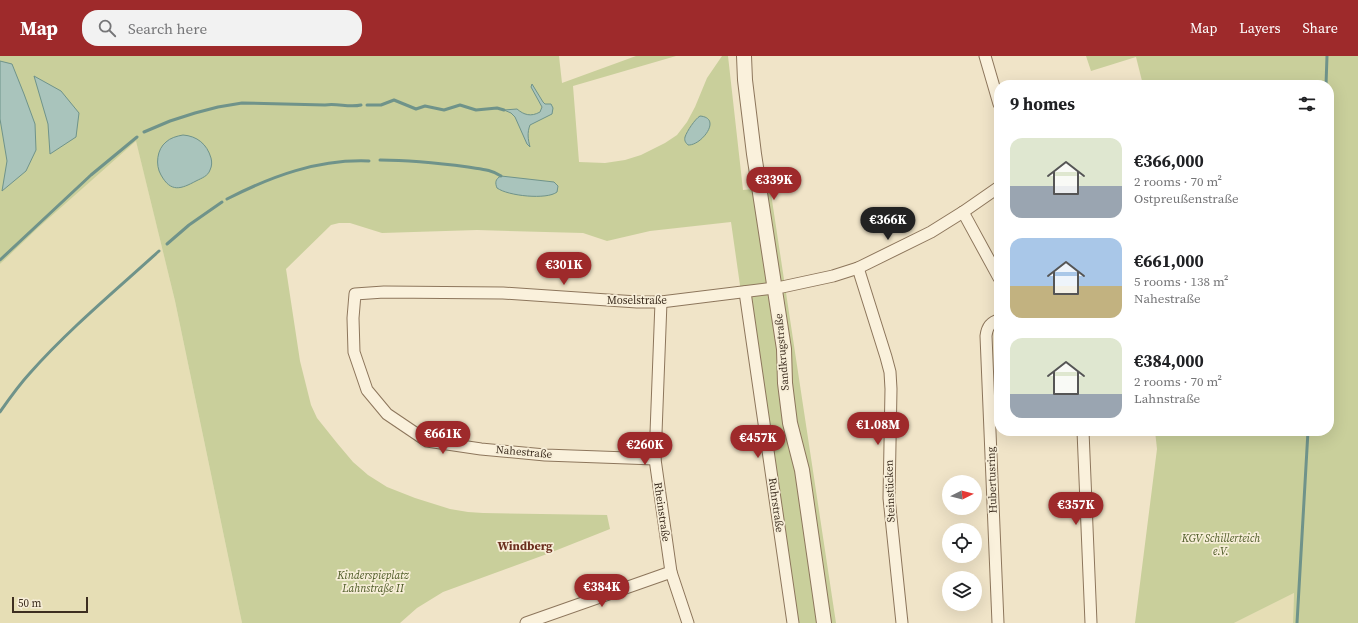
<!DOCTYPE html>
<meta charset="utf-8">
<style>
body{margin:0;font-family:"Source Serif 4",serif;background:#f2f2f2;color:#202124;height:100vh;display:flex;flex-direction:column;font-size:15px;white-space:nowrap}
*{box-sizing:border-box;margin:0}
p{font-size:13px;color:#757577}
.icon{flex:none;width:22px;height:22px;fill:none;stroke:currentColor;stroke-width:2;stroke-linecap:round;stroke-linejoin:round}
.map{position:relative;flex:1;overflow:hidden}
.details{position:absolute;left:994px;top:24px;width:340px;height:356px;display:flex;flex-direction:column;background:#fff;border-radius:16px;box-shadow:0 4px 16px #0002}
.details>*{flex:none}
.needle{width:26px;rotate:84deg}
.buttons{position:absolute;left:942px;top:419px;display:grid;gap:8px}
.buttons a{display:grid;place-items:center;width:40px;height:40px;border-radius:50%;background:#fff;box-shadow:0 4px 16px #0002;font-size:20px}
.scale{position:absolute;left:12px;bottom:10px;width:76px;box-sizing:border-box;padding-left:4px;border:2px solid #3d2e20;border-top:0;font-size:11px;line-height:14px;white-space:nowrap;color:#3d2e20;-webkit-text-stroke:3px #f7eed8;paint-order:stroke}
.price{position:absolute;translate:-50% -34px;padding:0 9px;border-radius:14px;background:#9e2a2b;color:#fff;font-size:13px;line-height:26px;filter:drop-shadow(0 1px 2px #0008)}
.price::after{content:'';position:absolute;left:50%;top:24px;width:12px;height:9px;margin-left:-6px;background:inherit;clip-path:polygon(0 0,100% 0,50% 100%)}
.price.on{background:#222;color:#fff}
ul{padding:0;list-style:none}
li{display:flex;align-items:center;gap:12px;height:100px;padding:0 16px}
li span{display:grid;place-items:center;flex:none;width:112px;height:80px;border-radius:12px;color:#555}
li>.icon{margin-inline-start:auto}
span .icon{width:48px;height:48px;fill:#fffc;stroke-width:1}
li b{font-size:17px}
h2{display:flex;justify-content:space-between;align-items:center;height:48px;padding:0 16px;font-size:17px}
header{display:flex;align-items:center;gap:24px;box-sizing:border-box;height:56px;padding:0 20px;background:#9e2a2b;color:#fff}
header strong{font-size:19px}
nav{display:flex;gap:22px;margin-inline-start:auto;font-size:14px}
.search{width:280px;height:36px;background:#f2f2f2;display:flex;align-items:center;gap:10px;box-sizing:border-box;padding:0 14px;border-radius:16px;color:#757577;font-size:15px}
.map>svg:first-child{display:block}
</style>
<header>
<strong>Map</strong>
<div class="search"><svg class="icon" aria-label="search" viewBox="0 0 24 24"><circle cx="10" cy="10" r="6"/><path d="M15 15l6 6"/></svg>Search here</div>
<nav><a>Map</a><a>Layers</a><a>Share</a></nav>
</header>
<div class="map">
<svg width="1358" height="567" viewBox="0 0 1358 567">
<rect width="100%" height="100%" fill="#f0e4c8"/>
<g fill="#e6deb5">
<path d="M136,84l39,161 67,322h-242v-359l39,-37z"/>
<path d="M1294,537l-1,30h-59z"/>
</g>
<g fill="#c9cf9b">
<path d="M0,0h559l3,27 74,-27h40l-103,30 6,76 26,1 20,-3 16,-5 24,-12 12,-8 10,-13 8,-15 12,-29 15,-22h6l15,134 27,-3 66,436h-48l-57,-401 -81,9 -43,10 -24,-8 -106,-3 -95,3 -32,-10h-11l-8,2 -45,44 14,92 11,44 6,13 20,25 16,19 15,13 19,12 28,11 35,11 18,3 15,1 124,2 3,14 -63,25 -104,38 -26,16 -17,15h-158l-67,-322 -39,-160 -97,86 -39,37z"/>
<path d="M1086,0h272v567h-65l1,-30 -60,30h-99l22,-174 -2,-18h174v-346h-186l-7,-28 -45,14z"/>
</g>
<g fill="#a9c4bc" stroke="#6f938a">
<path d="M0,5l12,3 12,30 11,30 1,26 -10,21 -24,20 5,-30 -7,-42z"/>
<path d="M34,20l27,15 18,22 -3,24 -26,17 -2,-30z"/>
<path d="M532,28l11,18 2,2h6l2,4 -1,6 -22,11c-3,8 -2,14 0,22l-3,-3 -12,-27 -4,-4 -7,-3 13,-1c7,6 14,8 23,3l2,-5 -11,-20z"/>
<path d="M700,60c23,2 1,30 -12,29 -2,-2 -4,-4 -3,-8 2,-6 10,-18 15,-21z"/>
<path d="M183,79c14,1 24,9 28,23 1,4 1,8 -1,12 -2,6 -8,8 -14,11 -15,8 -25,12 -35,-6 -6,-10 -4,-26 5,-33 4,-4 11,-6 17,-7z"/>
<path d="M501,120l53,6 4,4 -1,6c-10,8 -49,4 -60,-4 -2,-5 -2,-9 4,-12z"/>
</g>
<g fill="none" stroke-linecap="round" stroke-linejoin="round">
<g stroke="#6f938a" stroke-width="3">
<path d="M1326,29l1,-29"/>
<path d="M367,49h14l13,-5 22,9 9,-3 19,4 16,-5 16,5 21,-2 7,2"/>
<path d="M144,76l26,-11 25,-8 23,-6 24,-4 83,2c13,-2 24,3 36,0"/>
<path d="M380,104c29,0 58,3 88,7 11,2 23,2 33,9"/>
<path d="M227,143c45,-23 91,-40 142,-38"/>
<path d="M167,188l22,-19 33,-23"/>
<path d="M0,204l91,-85 46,-38"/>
<path d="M0,356c9,-13 19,-27 30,-39 39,-44 85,-82 129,-122"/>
<path d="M1297,567l11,-192"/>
</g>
<defs>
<g id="minor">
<path d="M985,0l14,48"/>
<path d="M963,156l36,66"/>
<path d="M858,212l28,89 4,15 1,17 -2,109 13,125"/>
<path d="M745,236l48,331"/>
<path d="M661,246l-6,157 16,113 17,51"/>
<path d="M1083,375l8,192"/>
<path d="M655,403l-110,-4 -64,-6 -54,-8 -40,-27 -20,-24 -13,-38 -1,-34 2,-24 29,-2 119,1 134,9h24l121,-15 51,-11 25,-8 73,-36 32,-20 36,-25"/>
<path d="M526,567l145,-51"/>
<path d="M998,567l-12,-287c1,-9 4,-14 13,-16"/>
</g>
<path id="tertiary" d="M744,0l1,24 9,74 30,195 1,34 5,40 12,47 22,153"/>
</defs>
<use href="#minor" stroke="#8d765c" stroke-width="13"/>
<use href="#tertiary" stroke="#8d765c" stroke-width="16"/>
<use href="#minor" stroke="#faf1dc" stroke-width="11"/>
<use href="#tertiary" stroke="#faf1dc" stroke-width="14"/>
</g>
<g text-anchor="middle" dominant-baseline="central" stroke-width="3.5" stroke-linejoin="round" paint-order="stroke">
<g font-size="11" fill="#3d2e20" stroke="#f7eed8">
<text x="637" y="244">Moselstraße</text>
<text transform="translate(782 296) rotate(-95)">Sandkrugstraße</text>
<text transform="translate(524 396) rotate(5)">Nahestraße</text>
<text transform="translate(992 424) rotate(-92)">Hubertusring</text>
<text transform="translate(890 435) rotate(-92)">Steinstücken</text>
<text transform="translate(776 449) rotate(82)">Ruhrstraße</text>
<text transform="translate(662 456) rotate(82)">Rheinstraße</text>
</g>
<g font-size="11" font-style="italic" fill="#4d5a26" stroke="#f7eed8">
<text x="1221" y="482">KGV Schillerteich<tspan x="1221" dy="13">e.V.</tspan></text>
<text x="373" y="519">Kinderspieplatz<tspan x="373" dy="13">Lahnstraße II</tspan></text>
</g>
<g font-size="12" font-weight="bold" fill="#6b2e1e" stroke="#f7eed8">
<text x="525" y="490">Windberg</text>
</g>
</g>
</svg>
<div class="buttons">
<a><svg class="needle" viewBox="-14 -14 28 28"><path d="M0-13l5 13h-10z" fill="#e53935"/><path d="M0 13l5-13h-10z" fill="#757577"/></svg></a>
<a><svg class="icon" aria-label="locate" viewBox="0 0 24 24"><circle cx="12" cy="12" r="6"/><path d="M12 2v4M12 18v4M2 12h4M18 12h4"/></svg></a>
<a><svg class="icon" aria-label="layers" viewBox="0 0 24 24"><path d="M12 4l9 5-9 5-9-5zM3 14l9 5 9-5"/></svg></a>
</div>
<div class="scale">50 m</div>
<b class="price" style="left:774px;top:145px">€339K</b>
<b class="price on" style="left:888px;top:185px">€366K</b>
<b class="price" style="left:564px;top:230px">€301K</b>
<b class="price" style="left:878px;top:390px">€1.08M</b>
<b class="price" style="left:443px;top:399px">€661K</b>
<b class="price" style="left:758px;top:403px">€457K</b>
<b class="price" style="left:645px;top:410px">€260K</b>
<b class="price" style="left:1076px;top:470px">€357K</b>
<b class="price" style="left:602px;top:552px">€384K</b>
<section class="details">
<h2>9 homes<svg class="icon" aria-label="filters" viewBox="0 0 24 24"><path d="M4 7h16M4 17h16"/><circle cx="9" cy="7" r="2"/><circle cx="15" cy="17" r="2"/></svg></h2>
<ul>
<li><span style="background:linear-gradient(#dfe7d0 60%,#9aa5b1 0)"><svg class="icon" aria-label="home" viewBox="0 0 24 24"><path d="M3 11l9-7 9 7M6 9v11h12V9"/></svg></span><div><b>€366,000</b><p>2 rooms · 70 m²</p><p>Ostpreußenstraße</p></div></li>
<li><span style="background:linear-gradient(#a9c7e8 60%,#c2b280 0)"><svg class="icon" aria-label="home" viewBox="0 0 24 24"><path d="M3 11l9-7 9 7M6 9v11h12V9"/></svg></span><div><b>€661,000</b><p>5 rooms · 138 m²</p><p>Nahestraße</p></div></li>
<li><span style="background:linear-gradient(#dfe7d0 70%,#9aa5b1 0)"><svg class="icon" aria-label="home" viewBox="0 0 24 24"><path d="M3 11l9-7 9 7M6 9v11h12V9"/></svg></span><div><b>€384,000</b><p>2 rooms · 70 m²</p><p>Lahnstraße</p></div></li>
</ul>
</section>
</div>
